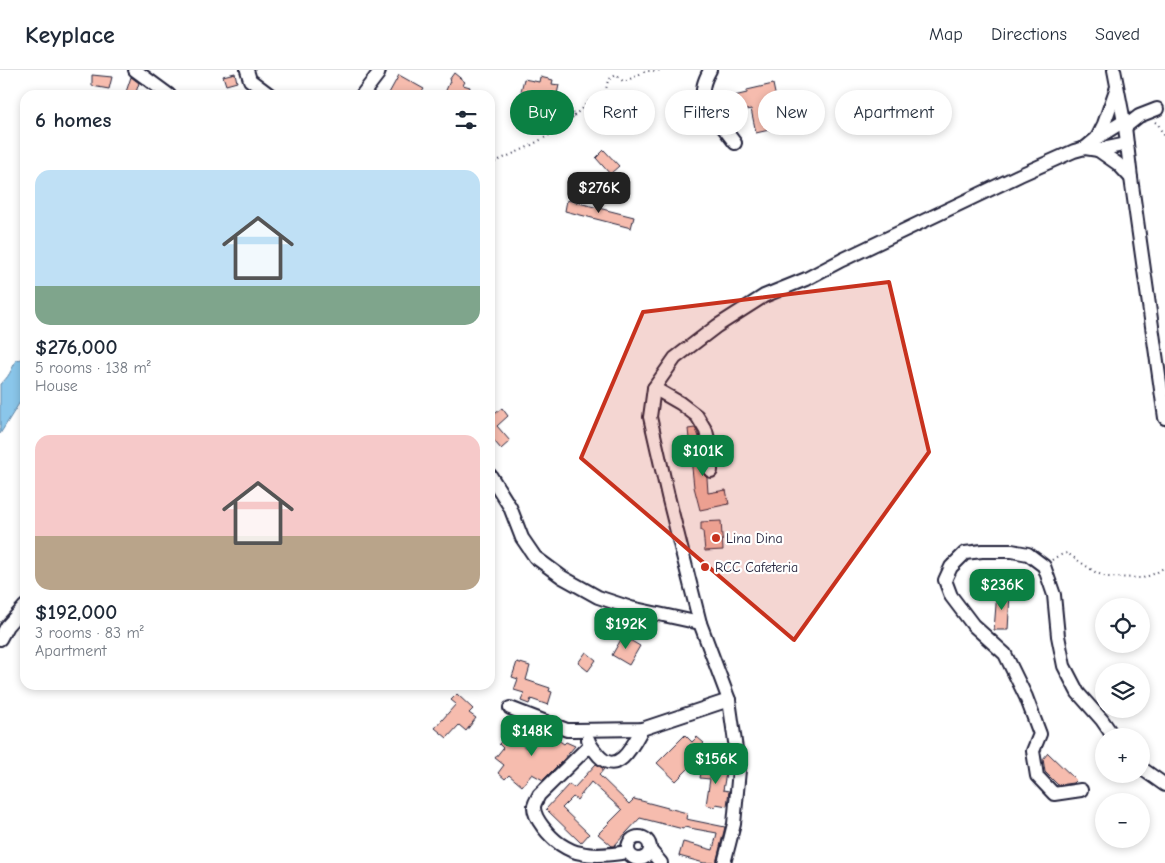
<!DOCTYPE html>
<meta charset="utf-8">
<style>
body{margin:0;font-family:"Comic Neue",sans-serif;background:#f2f2f3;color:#1f2937;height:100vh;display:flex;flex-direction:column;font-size:19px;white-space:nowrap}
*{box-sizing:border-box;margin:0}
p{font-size:16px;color:#747a83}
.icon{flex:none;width:28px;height:28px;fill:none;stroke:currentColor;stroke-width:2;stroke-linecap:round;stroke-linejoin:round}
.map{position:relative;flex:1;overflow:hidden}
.side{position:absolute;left:20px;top:20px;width:475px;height:600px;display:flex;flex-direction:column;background:#fff;border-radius:15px;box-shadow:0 2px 8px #0003}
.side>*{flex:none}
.top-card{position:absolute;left:510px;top:20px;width:475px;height:45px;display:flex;gap:10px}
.controls{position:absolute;left:1095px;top:528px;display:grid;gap:10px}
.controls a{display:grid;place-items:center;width:55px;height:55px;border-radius:50%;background:#fff;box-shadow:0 2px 8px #0003;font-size:25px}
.price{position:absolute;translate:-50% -42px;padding:0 11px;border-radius:10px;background:#0b8043;color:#fff;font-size:16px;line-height:32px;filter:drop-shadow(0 1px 2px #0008)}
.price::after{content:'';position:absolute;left:50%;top:30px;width:15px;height:11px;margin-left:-8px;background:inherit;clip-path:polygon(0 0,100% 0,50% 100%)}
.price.current{background:#222;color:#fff}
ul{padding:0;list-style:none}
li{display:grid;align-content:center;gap:10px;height:265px;padding:0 15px}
li span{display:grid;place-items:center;height:155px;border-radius:15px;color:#555}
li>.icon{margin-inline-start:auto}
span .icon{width:90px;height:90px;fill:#fffc;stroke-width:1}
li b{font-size:21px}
h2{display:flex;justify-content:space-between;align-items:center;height:60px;padding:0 15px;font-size:21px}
.tag{padding:0 18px;border-radius:22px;background:#fff;box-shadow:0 2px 8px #0003;font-size:18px;line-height:45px}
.tag.current{background:#0b8043;color:#fff}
header{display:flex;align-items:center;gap:30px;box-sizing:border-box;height:70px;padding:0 25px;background:#fff;border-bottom:1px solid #e0e1e3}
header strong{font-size:24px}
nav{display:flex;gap:28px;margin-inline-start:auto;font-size:18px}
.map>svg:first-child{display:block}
</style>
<header>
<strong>Keyplace</strong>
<nav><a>Map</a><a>Directions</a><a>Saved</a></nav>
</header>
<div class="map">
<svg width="1165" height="793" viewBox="0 0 1165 793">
<rect width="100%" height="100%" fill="#fff"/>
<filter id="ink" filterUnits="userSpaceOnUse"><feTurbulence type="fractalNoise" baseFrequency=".02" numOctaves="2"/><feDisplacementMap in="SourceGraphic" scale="10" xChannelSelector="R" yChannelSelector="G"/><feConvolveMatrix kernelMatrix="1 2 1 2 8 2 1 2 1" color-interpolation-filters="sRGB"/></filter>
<g filter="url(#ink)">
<path fill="#8ac6ea" stroke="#6084a4" d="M21,289l4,2v33l-25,40v-50c8,-5 12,-15 16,-24z"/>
<g fill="#f6bcae" stroke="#22223b">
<path d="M235,3l2,9 -11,3 -3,-9z"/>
<path d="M454,3l11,9 -2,3 7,2 -2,8 -13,-2v2h-11l6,-14 -1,-1z"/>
<path d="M92,5l20,2 -3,12 -17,-3z"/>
<path d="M399,5l25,14 -4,6h-32z"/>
<path d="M131,7l8,6 -4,12h-10z"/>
<path d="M540,7l13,3 -1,4 7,1 -2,9 -7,-1 -1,4 -28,-6 3,-12 15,3z"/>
<path d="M773,14l9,43 -26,6 -5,-24 -13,3 -4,-16 13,-3v-3z"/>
<path d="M609,30l8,7 3,-4 18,14 -5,6 -2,-1 -7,9 -24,-20z"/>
<path d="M604,80l15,16 -9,8 -14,-16z"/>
<path d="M567,130l67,17 -3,11 -66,-17z"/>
<path d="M502,338l6,8 -11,10 13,15 -9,8 -11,-13v-18z"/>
<path d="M695,358l3,6 5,18v19l1,4 3,3 1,15 18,-3 3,14 -29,6 -6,-23 -6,-58z"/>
<path d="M721,451l2,29 -18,1 -2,-20h-2v-9z"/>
<path d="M997,522l13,1 -2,37h-14z"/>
<path d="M623,566l17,10 -11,19 -17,-10z"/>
<path d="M586,582l10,8 -8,11 -10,-8z"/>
<path d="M517,592l13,4 -4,14 24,8 -1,3 3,1 -4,13 -17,-6 -2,5 -8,-3 3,-8 -10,-3 4,-11 -6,-2z"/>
<path d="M457,624l16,15 -4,4 7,5 -10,13 -7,-6 -12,13 -12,-10 21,-24 -5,-4z"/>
<path d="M542,659l22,15 2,-2 9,4 -11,13 -21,21 -11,-6 -10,12 -13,-11 -4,4 -7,-6 6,-8 -9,-7 8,-10 -4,-4 9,-11 18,15z"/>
<path d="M685,665l7,7 5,-5 7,6 -6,6 5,5 -27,27 -19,-18z"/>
<path d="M1048,683l28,27 -3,3 -15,2 -13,-13 -2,-13z"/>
<path d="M596,694l8,5 -5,6 30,29 5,-5 53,14 -1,6 39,8 -9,36h-12l-25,-7 4,-14 30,8 4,-17 -33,-6 -1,2 -43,-11 -26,28h-2l-14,-12 24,-24 -31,-28 -14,18 -4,-3 -11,11 27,26 -8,9 -35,-34 23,-25 5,4z"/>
<path d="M703,694l24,4 -4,22 6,1 -2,15 -11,-2 -1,3 -9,-2 4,-26 -10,-1z"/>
</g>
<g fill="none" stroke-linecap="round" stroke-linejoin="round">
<defs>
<g id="minor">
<path d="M135,0l34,25"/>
<path d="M247,0l3,10 20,15"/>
<path d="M710,0c-6,11 -9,19 -6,32l31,41"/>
<path d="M1114,0l11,57 6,51 34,240"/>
<path d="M362,25l16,-21 1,-4"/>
<path d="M1125,57l14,-11 18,-7"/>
<path d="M1097,68l7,-14 13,-37"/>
<path d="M1085,78l13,2 29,-6"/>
<path d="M1098,80l20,14 13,14"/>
<path d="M654,318l26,15 17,13 9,15 5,20v20"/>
<path d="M490,405l20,32 12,31 13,19 27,20 36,20 33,11 69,15"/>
<path d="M0,569l7,-13 18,-20"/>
<path d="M510,638l57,22h7l68,-1 87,-29"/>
<path d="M588,669c2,7 7,12 11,17 20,21 35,-13 43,-27"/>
<path d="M590,675l-51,50c-2,4 -4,7 -5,11 -1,12 16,31 26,38 6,4 13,8 21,9 14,4 33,1 47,-1"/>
<path d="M1141,698l24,17"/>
<path d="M1081,720l-27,4 -17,-18 -4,-25 7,-17 -14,-37 -21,-43 -32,-29 -22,-29 -6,-16 6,-13 14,-14 17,-2h30l16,3 16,12 10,29 4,41 6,30 14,27 24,27 11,16"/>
<circle cx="639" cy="778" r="11"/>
<path d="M650,780l11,13"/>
<path d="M724,793l5,-19 5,-20 5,-54 -10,-70 -29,-77 -32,-127 -18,-79 4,-29 21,-30 42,-32 47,-30 42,-17 36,-19 178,-85 54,-24 11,-3 12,-10 27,-17"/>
</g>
</defs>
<use href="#minor" stroke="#22223b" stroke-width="16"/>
<g stroke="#22223b" stroke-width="2" stroke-dasharray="1 4" stroke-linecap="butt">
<path d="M574,46l15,-15 16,-7 3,-14 8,-5 8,7 22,-11h9l6,-1"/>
<path d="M1155,52l3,2 7,15"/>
<path d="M490,94l36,-16 36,-20 12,-12 -3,-6 -15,-9 -17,2"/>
<path d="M1052,490l6,-4 9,-3 28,19 11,5 37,1 13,-5 9,-6"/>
</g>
<use href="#minor" stroke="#fff" stroke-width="12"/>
</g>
</g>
<path fill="#c8321e" fill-opacity="0.2" stroke="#c8321e" stroke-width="4" stroke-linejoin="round" d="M889,212l40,170 -135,188 -213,-182 62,-146z"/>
<g fill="#c8321e" stroke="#fff" stroke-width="2">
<circle cx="716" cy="468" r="5"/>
<circle cx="705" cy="497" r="5"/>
</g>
<g text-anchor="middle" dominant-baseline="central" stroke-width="4.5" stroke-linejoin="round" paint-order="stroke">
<g font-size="14" fill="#22223b" stroke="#fff" text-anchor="start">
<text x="726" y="468">Lina Dina</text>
<text x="715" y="497">RCC Cafeteria</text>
</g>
</g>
</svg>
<div class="controls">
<a><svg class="icon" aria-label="locate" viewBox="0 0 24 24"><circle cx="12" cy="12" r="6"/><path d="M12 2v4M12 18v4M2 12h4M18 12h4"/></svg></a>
<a><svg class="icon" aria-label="layers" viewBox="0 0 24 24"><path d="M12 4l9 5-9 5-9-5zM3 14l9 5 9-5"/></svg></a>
<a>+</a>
<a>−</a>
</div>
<b class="price current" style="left:599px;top:144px">$276K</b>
<b class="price" style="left:703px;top:407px">$101K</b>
<b class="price" style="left:1002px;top:541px">$236K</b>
<b class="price" style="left:626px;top:580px">$192K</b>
<b class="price" style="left:532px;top:687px">$148K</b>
<b class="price" style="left:716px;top:715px">$156K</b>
<div class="top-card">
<a class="tag current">Buy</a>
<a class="tag">Rent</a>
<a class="tag">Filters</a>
<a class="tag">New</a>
<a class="tag">Apartment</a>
</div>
<section class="side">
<h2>6 homes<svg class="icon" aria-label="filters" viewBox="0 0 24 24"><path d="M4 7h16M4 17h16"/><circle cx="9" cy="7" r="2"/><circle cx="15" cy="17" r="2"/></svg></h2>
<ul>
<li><span style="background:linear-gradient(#bfe0f5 75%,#7fa58c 0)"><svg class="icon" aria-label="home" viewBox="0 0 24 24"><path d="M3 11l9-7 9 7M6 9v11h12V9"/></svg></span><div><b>$276,000</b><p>5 rooms · 138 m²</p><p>House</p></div></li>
<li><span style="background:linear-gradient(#f6c9c9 65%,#b9a48a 0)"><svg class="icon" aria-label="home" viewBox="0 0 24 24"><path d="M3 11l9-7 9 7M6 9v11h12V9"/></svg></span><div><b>$192,000</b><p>3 rooms · 83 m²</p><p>Apartment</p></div></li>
</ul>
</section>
</div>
